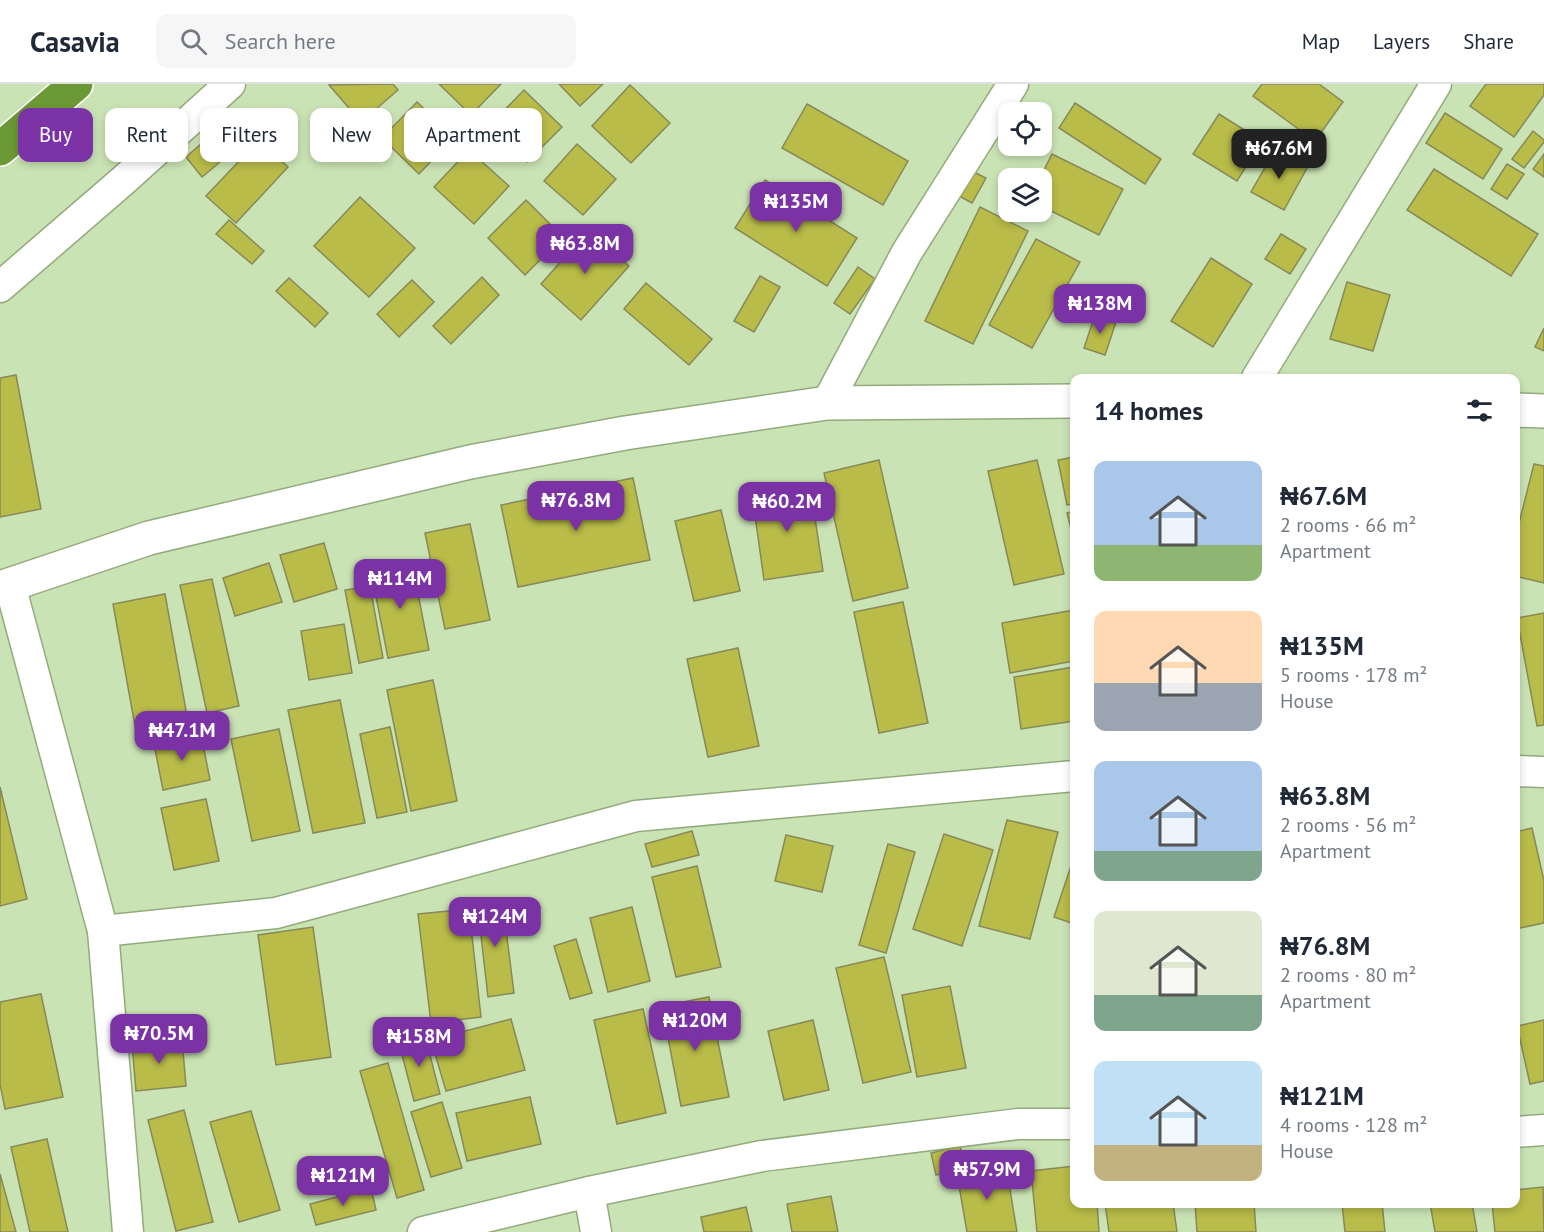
<!DOCTYPE html>
<meta charset="utf-8">
<style>
body{margin:0;font-family:"PT Sans",sans-serif;background:#f6f6f7;color:#1f2937;height:100vh;display:flex;flex-direction:column;font-size:22px;white-space:nowrap}
*{box-sizing:border-box;margin:0}
p{font-size:20px;color:#747a83}
.icon{flex:none;width:33px;height:33px;fill:none;stroke:currentColor;stroke-width:2;stroke-linecap:round;stroke-linejoin:round}
.map{position:relative;flex:1;overflow:hidden}
.sheet{position:absolute;left:1070px;top:290px;width:450px;height:834px;display:flex;flex-direction:column;background:#fff;border-radius:12px;box-shadow:0 3px 9px #0003}
.sheet>*{flex:none}
.guide{position:absolute;left:18px;top:24px;width:570px;height:54px;display:flex;gap:12px}
.controls{position:absolute;left:998px;top:18px;display:grid;gap:12px}
.controls a{display:grid;place-items:center;width:54px;height:54px;border-radius:12px;background:#fff;box-shadow:0 3px 9px #0003;font-size:30px}
.price{position:absolute;translate:-50% -51px;padding:0 14px;border-radius:12px;background:#7b32a5;color:#fff;font-size:20px;line-height:39px;filter:drop-shadow(0 2px 3px #0008)}
.price::after{content:'';position:absolute;left:50%;top:36px;width:18px;height:14px;margin-left:-9px;background:inherit;clip-path:polygon(0 0,100% 0,50% 100%)}
.price.on{background:#222;color:#fff}
ul{padding:0;list-style:none}
li{display:flex;align-items:center;gap:18px;height:150px;padding:0 24px}
li span{display:grid;place-items:center;flex:none;width:168px;height:120px;border-radius:12px;color:#555}
li>.icon{margin-inline-start:auto}
span .icon{width:72px;height:72px;fill:#fffc;stroke-width:1}
li b{font-size:26px}
h2{display:flex;justify-content:space-between;align-items:center;height:72px;padding:0 24px;font-size:26px}
.chip{padding:0 21px;border-radius:12px;background:#fff;box-shadow:0 3px 9px #0003;font-size:21px;line-height:54px}
.chip.on{background:#7b32a5;color:#fff}
header{display:flex;align-items:center;gap:36px;box-sizing:border-box;height:84px;padding:0 30px;background:#fff;border-bottom:2px solid #e0e1e3}
header strong{font-size:28px}
nav{display:flex;gap:33px;margin-inline-start:auto;font-size:21px}
.search{width:420px;height:54px;background:#f6f6f7;display:flex;align-items:center;gap:15px;box-sizing:border-box;padding:0 21px;border-radius:12px;color:#747a83;font-size:22px}
.map>svg:first-child{display:block}
</style>
<header>
<strong>Casavia</strong>
<div class="search"><svg class="icon" aria-label="search" viewBox="0 0 24 24"><circle cx="10" cy="10" r="6"/><path d="M15 15l6 6"/></svg>Search here</div>
<nav><a>Map</a><a>Layers</a><a>Share</a></nav>
</header>
<div class="map">
<svg width="1544" height="1148" viewBox="0 0 1544 1148">
<rect width="100%" height="100%" fill="#cae3b4"/>
<g fill="#b9bc48" stroke="#878959" stroke-width="1.5">
<path d="M393,0l5,6 -37,32 -32,-37z"/>
<path d="M439,0h62l-30,31z"/>
<path d="M559,0h44l-23,22z"/>
<path d="M1262,0h57l24,18 -28,39 -62,-45z"/>
<path d="M1486,0h58v11l-30,42 -44,-31z"/>
<path d="M630,1l40,38 -39,40 -39,-37z"/>
<path d="M524,6l38,37 -35,35 -37,-37z"/>
<path d="M417,18l37,35 -35,37 -37,-36z"/>
<path d="M1075,19l86,56 -16,25 -86,-56z"/>
<path d="M807,20l101,57 -25,44 -101,-57z"/>
<path d="M1445,29l57,36 -19,30 -57,-36z"/>
<path d="M1219,30l43,27 -25,40 -44,-27z"/>
<path d="M1533,47l11,9v2l-20,26 -12,-9z"/>
<path d="M209,53l17,20 -24,20 -16,-20z"/>
<path d="M259,56l29,27 -52,56 -30,-27z"/>
<path d="M577,60l39,35 -33,36 -39,-34z"/>
<path d="M469,66l40,36 -35,38 -40,-37z"/>
<path d="M1275,66l32,18 -23,42 -33,-18z"/>
<path d="M1052,70l71,35 -24,46 -58,-29 -1,-28z"/>
<path d="M1544,70v23l-11,-8z"/>
<path d="M1507,80l17,10 -17,25 -16,-10z"/>
<path d="M968,85l18,9 -14,25 -17,-9z"/>
<path d="M1434,85l104,65 -27,42 -104,-66z"/>
<path d="M765,96l92,58 -30,48 -92,-58z"/>
<path d="M360,113l55,51 -46,49 -55,-51z"/>
<path d="M526,116l37,37 -38,38 -37,-37z"/>
<path d="M980,123l48,24 -55,113 -48,-23z"/>
<path d="M229,136l35,31 -12,13 -36,-30z"/>
<path d="M588,147l41,35 -48,54 -40,-36z"/>
<path d="M1281,150l25,15 -16,25 -25,-15z"/>
<path d="M1036,155l44,23 -48,86 -43,-23z"/>
<path d="M1211,174l41,26 -39,63 -42,-26z"/>
<path d="M858,183l17,12 -25,35 -16,-11z"/>
<path d="M760,192l20,11 -26,45 -20,-11z"/>
<path d="M482,193l17,18 -48,49 -18,-18z"/>
<path d="M289,194l39,35 -13,14 -39,-36z"/>
<path d="M412,196l22,22 -35,35 -22,-23z"/>
<path d="M1347,198l43,13 -17,56 -43,-12z"/>
<path d="M646,199l66,56 -23,26 -65,-56z"/>
<path d="M1095,231l21,7 -11,33 -21,-7z"/>
<path d="M1544,244v23l-9,-4z"/>
<path d="M16,291l25,134 -41,8v-139z"/>
<path d="M1074,373v47l-7,1 -9,-45z"/>
<path d="M879,376l29,128 -55,13 -29,-128z"/>
<path d="M1037,376l27,114 -50,11 -26,-114z"/>
<path d="M1534,380l10,2v117l-29,-7v-37z"/>
<path d="M633,394l17,82 -132,27 -17,-82z"/>
<path d="M810,401l13,86 -59,9 -12,-86z"/>
<path d="M721,426l19,81 -46,10 -19,-80z"/>
<path d="M1074,427v30l-7,-28z"/>
<path d="M470,440l20,96 -45,9 -20,-96z"/>
<path d="M324,459l13,46 -43,13 -14,-47z"/>
<path d="M269,479l13,39 -47,14 -12,-38z"/>
<path d="M412,479l17,87 -41,8 -17,-87z"/>
<path d="M212,495l27,127 -32,7 -27,-128z"/>
<path d="M370,502l13,72 -24,5 -14,-73z"/>
<path d="M165,510l22,122 -52,10 -22,-122z"/>
<path d="M903,518l25,121 -49,10 -25,-121z"/>
<path d="M1074,526v51l-64,12 -8,-50z"/>
<path d="M1544,529v112l-7,1 -20,-108z"/>
<path d="M344,540l8,49 -43,7 -8,-49z"/>
<path d="M738,564l21,98 -51,11 -21,-98z"/>
<path d="M1074,583v54l-53,8 -7,-52z"/>
<path d="M433,596l24,121 -46,10 -24,-121z"/>
<path d="M340,616l25,123 -52,10 -25,-123z"/>
<path d="M390,643l17,85 -30,6 -17,-84z"/>
<path d="M279,645l21,102 -48,10 -21,-102z"/>
<path d="M201,650l9,46 -47,10 -9,-46z"/>
<path d="M0,703l27,112 -27,7z"/>
<path d="M206,715l13,62 -45,9 -13,-62z"/>
<path d="M1007,736l51,12 -28,107 -51,-13z"/>
<path d="M1532,744l12,53v42l-29,6v-97z"/>
<path d="M692,747l7,24 -47,12 -7,-23z"/>
<path d="M944,750l49,16 -31,96 -49,-17z"/>
<path d="M786,751l47,11 -11,46 -47,-11z"/>
<path d="M888,760l27,8 -29,101 -27,-8z"/>
<path d="M1074,773v67l-20,-7z"/>
<path d="M697,782l24,101 -45,10 -24,-100z"/>
<path d="M502,814l12,95 -26,4 -11,-96z"/>
<path d="M632,823l18,74 -42,11 -18,-74z"/>
<path d="M469,825l12,108 -50,6 -13,-109z"/>
<path d="M313,843l18,130 -55,8 -18,-130z"/>
<path d="M576,855l16,54 -22,6 -16,-53z"/>
<path d="M884,873l27,115 -48,11 -27,-115z"/>
<path d="M950,902l16,82 -49,9 -15,-82z"/>
<path d="M41,910l22,103 -58,12 -5,-25v-82z"/>
<path d="M709,913l20,100 -48,9 -19,-100z"/>
<path d="M643,925l23,104 -49,11 -23,-104z"/>
<path d="M511,935l14,51 -79,21 -15,-51z"/>
<path d="M813,936l16,70 -45,10 -16,-69z"/>
<path d="M1544,936v61l-14,3 -13,-58z"/>
<path d="M425,952l15,58 -26,7 -15,-58z"/>
<path d="M182,955l4,47 -50,5 -4,-47z"/>
<path d="M388,979l36,127 -27,8 -37,-127z"/>
<path d="M530,1013l11,47 -74,17 -11,-48z"/>
<path d="M442,1018l20,66 -31,9 -20,-65z"/>
<path d="M184,1026l29,112 -37,9 -28,-111z"/>
<path d="M251,1027l29,99 -41,12 -29,-100z"/>
<path d="M47,1055l21,93h-38l-19,-85z"/>
<path d="M960,1062l5,22 -29,7 -5,-22z"/>
<path d="M1006,1081l11,67h-50l-10,-58z"/>
<path d="M1074,1082v37h23l2,29h-62l-6,-61z"/>
<path d="M0,1090l16,58h-16z"/>
<path d="M1543,1103l1,45h-49l-3,-29h23v-13z"/>
<path d="M371,1104l5,22 -60,15 -6,-21z"/>
<path d="M831,1112l7,36h-46l-5,-28z"/>
<path d="M1105,1119h68l4,29h-68z"/>
<path d="M1195,1119h59l2,29h-59z"/>
<path d="M1342,1119h40l3,29h-40z"/>
<path d="M1430,1119h42l5,29h-42z"/>
<path d="M746,1123l6,25h-48l-3,-15z"/>
</g>
<g fill="none" stroke-linecap="round" stroke-linejoin="round">
<defs>
<g id="street">
<path d="M0,203l125,-108 105,-95"/>
<path d="M1257,294l179,-294"/>
<path d="M827,319l80,-151 106,-168"/>
<path d="M10,501l93,346 25,301"/>
<path d="M1515,687l29,1"/>
<path d="M103,847l173,-18 360,-97 438,-40"/>
<path d="M1515,1048l29,-2"/>
<path d="M589,1108l7,40"/>
<path d="M423,1148l166,-40 173,-36 256,-32h56"/>
</g>
<g id="secondary">
<path d="M1515,326l29,1"/>
<path d="M0,504l149,-50 321,-76 155,-29 202,-30 247,-2"/>
</g>
<path id="highway" d="M0,65l76,-65"/>
</defs>
<use href="#street" stroke="#93aa7d" stroke-width="33"/>
<use href="#secondary" stroke="#93aa7d" stroke-width="36"/>
<use href="#highway" stroke="#fff" stroke-width="36"/>
<use href="#street" stroke="#fff" stroke-width="30"/>
<use href="#secondary" stroke="#fff" stroke-width="33"/>
<use href="#highway" stroke="#6b9935" stroke-width="33"/>
</g>
</svg>
<div class="controls">
<a><svg class="icon" aria-label="locate" viewBox="0 0 24 24"><circle cx="12" cy="12" r="6"/><path d="M12 2v4M12 18v4M2 12h4M18 12h4"/></svg></a>
<a><svg class="icon" aria-label="layers" viewBox="0 0 24 24"><path d="M12 4l9 5-9 5-9-5zM3 14l9 5 9-5"/></svg></a>
</div>
<b class="price on" style="left:1279px;top:96px">₦67.6M</b>
<b class="price" style="left:796px;top:149px">₦135M</b>
<b class="price" style="left:585px;top:191px">₦63.8M</b>
<b class="price" style="left:1100px;top:251px">₦138M</b>
<b class="price" style="left:576px;top:448px">₦76.8M</b>
<b class="price" style="left:787px;top:449px">₦60.2M</b>
<b class="price" style="left:400px;top:526px">₦114M</b>
<b class="price" style="left:182px;top:678px">₦47.1M</b>
<b class="price" style="left:495px;top:864px">₦124M</b>
<b class="price" style="left:695px;top:968px">₦120M</b>
<b class="price" style="left:159px;top:981px">₦70.5M</b>
<b class="price" style="left:419px;top:984px">₦158M</b>
<b class="price" style="left:987px;top:1117px">₦57.9M</b>
<b class="price" style="left:343px;top:1123px">₦121M</b>
<div class="guide">
<a class="chip on">Buy</a>
<a class="chip">Rent</a>
<a class="chip">Filters</a>
<a class="chip">New</a>
<a class="chip">Apartment</a>
</div>
<section class="sheet">
<h2>14 homes<svg class="icon" aria-label="filters" viewBox="0 0 24 24"><path d="M4 7h16M4 17h16"/><circle cx="9" cy="7" r="2"/><circle cx="15" cy="17" r="2"/></svg></h2>
<ul>
<li><span style="background:linear-gradient(#a9c7e8 70%,#8fb573 0)"><svg class="icon" aria-label="home" viewBox="0 0 24 24"><path d="M3 11l9-7 9 7M6 9v11h12V9"/></svg></span><div><b>₦67.6M</b><p>2 rooms · 66 m²</p><p>Apartment</p></div></li>
<li><span style="background:linear-gradient(#ffd9b3 60%,#9aa5b1 0)"><svg class="icon" aria-label="home" viewBox="0 0 24 24"><path d="M3 11l9-7 9 7M6 9v11h12V9"/></svg></span><div><b>₦135M</b><p>5 rooms · 178 m²</p><p>House</p></div></li>
<li><span style="background:linear-gradient(#a9c7e8 75%,#7fa58c 0)"><svg class="icon" aria-label="home" viewBox="0 0 24 24"><path d="M3 11l9-7 9 7M6 9v11h12V9"/></svg></span><div><b>₦63.8M</b><p>2 rooms · 56 m²</p><p>Apartment</p></div></li>
<li><span style="background:linear-gradient(#dfe7d0 70%,#7fa58c 0)"><svg class="icon" aria-label="home" viewBox="0 0 24 24"><path d="M3 11l9-7 9 7M6 9v11h12V9"/></svg></span><div><b>₦76.8M</b><p>2 rooms · 80 m²</p><p>Apartment</p></div></li>
<li><span style="background:linear-gradient(#bfe0f5 70%,#c2b280 0)"><svg class="icon" aria-label="home" viewBox="0 0 24 24"><path d="M3 11l9-7 9 7M6 9v11h12V9"/></svg></span><div><b>₦121M</b><p>4 rooms · 128 m²</p><p>House</p></div></li>
</ul>
</section>
</div>
